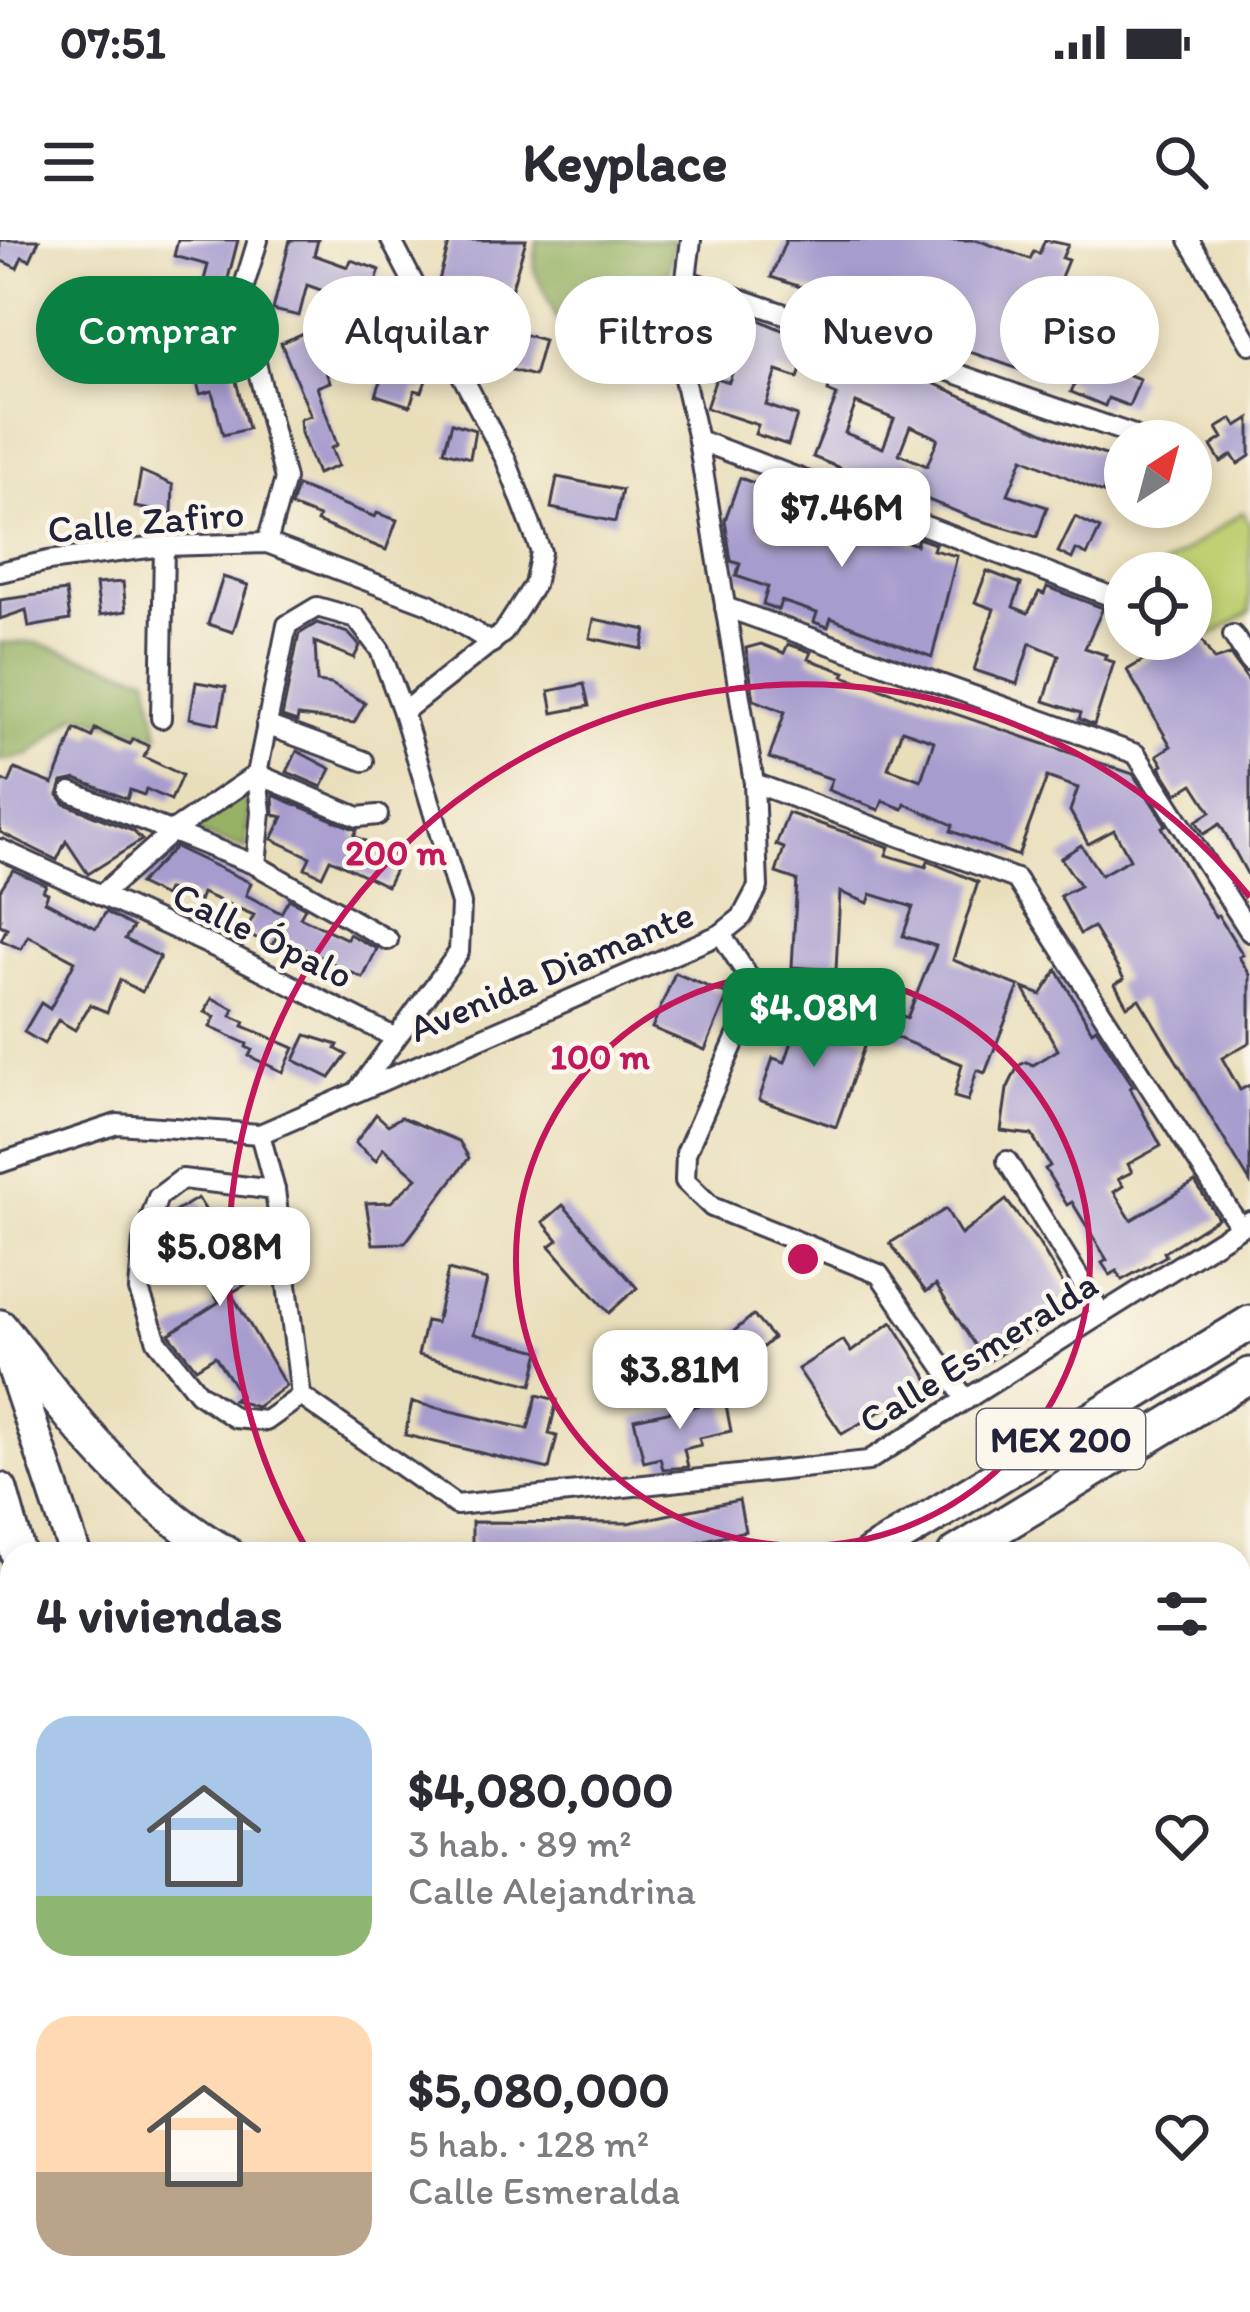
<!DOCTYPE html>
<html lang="es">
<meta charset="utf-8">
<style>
body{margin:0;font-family:Itim,sans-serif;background:#f2f2f3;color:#2b2b33;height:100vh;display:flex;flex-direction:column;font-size:45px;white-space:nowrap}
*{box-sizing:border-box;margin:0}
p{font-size:39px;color:#7c7c81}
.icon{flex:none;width:66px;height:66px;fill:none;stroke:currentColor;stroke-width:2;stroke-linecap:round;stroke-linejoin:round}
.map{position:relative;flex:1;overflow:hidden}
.side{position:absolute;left:0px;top:1302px;width:1251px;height:771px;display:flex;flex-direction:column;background:#fff;border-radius:36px 36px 0 0;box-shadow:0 6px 18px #0003}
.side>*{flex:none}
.hud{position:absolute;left:36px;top:36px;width:1179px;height:108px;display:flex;gap:24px}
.needle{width:78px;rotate:36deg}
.tools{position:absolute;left:1104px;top:180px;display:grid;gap:24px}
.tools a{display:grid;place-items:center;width:108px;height:108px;border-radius:50%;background:#fff;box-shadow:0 6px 18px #0003;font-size:60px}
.price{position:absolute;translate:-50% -102px;padding:0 27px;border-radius:24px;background:#fff;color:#222;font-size:39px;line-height:78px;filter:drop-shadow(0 3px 6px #0008)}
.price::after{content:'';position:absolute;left:50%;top:72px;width:36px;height:27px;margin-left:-18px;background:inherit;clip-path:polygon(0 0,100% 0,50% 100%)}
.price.active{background:#0b8043;color:#fff}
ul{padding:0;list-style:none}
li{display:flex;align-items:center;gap:36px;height:300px;padding:0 36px}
li span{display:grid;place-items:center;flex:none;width:336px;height:240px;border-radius:36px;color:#555}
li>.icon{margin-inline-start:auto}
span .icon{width:144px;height:144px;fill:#fffc;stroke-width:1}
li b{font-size:51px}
h2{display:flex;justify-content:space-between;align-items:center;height:144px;padding:0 36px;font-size:51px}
.tag{padding:0 42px;border-radius:54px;background:#fff;box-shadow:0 6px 18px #0003;font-size:42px;line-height:108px}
.tag.active{background:#0b8043;color:#fff}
.status{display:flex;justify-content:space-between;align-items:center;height:84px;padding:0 60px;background:#fff;direction:ltr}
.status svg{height:33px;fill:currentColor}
header{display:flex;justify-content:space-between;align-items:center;height:156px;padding:0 36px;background:#fff;font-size:54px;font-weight:700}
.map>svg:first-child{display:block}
</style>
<div class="status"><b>07:51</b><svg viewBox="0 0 49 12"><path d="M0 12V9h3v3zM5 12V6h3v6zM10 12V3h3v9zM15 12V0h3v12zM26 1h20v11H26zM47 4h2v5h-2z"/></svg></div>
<header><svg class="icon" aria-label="menu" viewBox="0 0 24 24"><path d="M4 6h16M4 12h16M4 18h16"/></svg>Keyplace<svg class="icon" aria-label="search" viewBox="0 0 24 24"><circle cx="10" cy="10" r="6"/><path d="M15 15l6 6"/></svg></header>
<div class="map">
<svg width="1250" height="2072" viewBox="0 0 1250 2072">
<rect width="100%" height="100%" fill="#fbf7ec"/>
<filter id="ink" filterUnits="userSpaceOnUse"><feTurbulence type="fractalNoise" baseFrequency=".00833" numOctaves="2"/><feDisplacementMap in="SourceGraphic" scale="24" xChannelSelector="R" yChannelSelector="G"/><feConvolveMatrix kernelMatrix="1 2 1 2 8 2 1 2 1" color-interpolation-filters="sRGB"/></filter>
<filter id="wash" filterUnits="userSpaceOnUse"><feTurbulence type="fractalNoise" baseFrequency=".004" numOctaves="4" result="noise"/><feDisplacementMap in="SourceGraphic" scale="48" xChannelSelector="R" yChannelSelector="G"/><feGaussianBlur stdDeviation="2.7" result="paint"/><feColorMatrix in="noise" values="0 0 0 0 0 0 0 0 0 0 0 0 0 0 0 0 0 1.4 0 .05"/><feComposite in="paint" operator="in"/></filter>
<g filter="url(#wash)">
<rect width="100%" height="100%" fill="#e9deba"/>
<path fill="#c0d073" stroke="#717957" stroke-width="3" d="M1243,272l7,12v88l-74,45 -12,-18h27v-66h-38z"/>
<g fill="#98b265" stroke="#5d6a50" stroke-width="3">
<path d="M537,0h138l-21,96 -97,-17 -23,-49z"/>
<path d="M0,403h37l111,34 11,58 -82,-20 -48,40 -29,6z"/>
<path d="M241,552l8,2 -3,55 -55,-18 21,-23 23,-7z"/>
</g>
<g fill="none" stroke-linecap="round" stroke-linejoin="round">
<path stroke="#86807a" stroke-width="129" d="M1239,1446l11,-7"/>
</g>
<g id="blocks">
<g fill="#a79cce" fill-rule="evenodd">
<path d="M0,0h39l-9,20 -8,-3 -5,11 -17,-8z"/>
<path d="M178,0h60l-19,73 29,116 -25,6 -11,-44 -12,3 -5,-20 11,-3 -13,-50 15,-56 -34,-9z"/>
<path d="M290,0h28l-4,15 34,12 3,-7 29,10 -12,35 29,12 -3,8 9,4 -13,29 39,13 -7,21 -7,-2 -5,16 -34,-11 6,-17 -6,-3 6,-20 7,3 -36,-16 5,-13 -8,-3 10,-22 -53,-19 -8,31 -26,-6z"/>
<path d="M450,0h76l-26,88 44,12 -10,36 -66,-18 -3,-6 12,-44 -42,-13z"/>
<path d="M786,0h191l53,19 4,-8 5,3 6,-14 23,5 -6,13 6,2 -25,61 5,2 -1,6 43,13 5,-12 24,9 -6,17 10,3 -4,12 21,8 -11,27 -21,-8 -3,8 -34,-14 4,-9 -41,-13 -1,4 -97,-34 -3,9 -31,-12 6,-14 -137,-46z"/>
<path d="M710,69l39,11 1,-4 60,26 -12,36 -21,-7 -11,34 31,11 -9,29 -33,-11 3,-9 -52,-17 10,-30 13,4 11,-34 -38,-11z"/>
<path d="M308,91l22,51 -13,5 20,58 -6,3 7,18 -21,8 -16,-41 -1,-14 11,-3 -30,-73z"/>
<path d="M841,108l60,21 170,75 44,14 -12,35 -80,-35 -15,36 39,13 -10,30 -65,-19 -70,-29 -1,4 -88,-36 24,-62 -9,-4zM856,163l38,16 -11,29 -38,-15zM910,186l28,12 -11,28 -28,-12z"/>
<path d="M1250,178v38l-12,8 -6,-9 -11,7 -10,-16 12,-8 -6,-10 15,-9 5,7z"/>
<path d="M452,183l23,7 -5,28 -26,-7z"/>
<path d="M141,231l32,14 -1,29 -37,-7z"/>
<path d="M557,237l65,13 -7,32 -64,-14z"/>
<path d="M740,238l33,12 -13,40 22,8 15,-39 119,46 2,-7 17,6 -2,6 24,6 -25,101 -101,-39 -3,9 -14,-5 3,-9 -36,-12 -3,9 -15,-6 5,-17 -32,-11 4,-12 -9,-3 -6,-41z"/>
<path d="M297,246l78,31 2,-4 20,7 -11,30 -69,-28 2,-5 -28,-11z"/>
<path d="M1075,277l25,12 -13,26 -11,-5 -4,9 -14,-7z"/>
<path d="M987,331l34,13 -8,23 15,6 11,-21 5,2 3,-7 56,21 -18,40 21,7 -2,4 10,3 -20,63 -15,-6 2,-6 -37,-12 15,-46 -29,-12 -13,41 -43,-14 20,-61 -19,-7z"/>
<path d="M223,337l25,8 -15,47 -25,-8z"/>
<path d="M123,342l3,29 -26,4 -4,-31z"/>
<path d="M66,351l4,29 -41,7 -3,-17 -26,9v-19z"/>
<path d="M594,379l52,11 -4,19 -52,-11z"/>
<path d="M317,383l31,10 12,13 -6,12 -39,-16 2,40 14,2 34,19 -11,20 -56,-7 -1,6 -15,-5 17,-83z"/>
<path d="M1169,399h32l13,21 16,-5 20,28v196l-30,-55 -16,10 -8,-13 15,-9 -18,-28 -16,10 -17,-27 3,-2 -6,-10 14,-9 -44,-76 45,-26z"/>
<path d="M761,404l23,9 4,-9 23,8 -3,7 37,13 -2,4 290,98 33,51 -4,2 53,90 3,-2 25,40 -4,2 11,18v67l-28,16 18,32 10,-5v97l-111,-183 -12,7 -12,-22 9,-5 -31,-52 -13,7 -20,-38 20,-10 -19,-28 20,-13 20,30 29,-16 -16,-29 -26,14 -18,-33 8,-23 -31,-11 -29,79 -67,-25 2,-6 -48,-21 -2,5 -20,-8 -4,9 -51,-20 4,-11 -63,-21 16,-46 -31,-12 -8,-52zM902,490l32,11 -13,39 -33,-12z"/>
<path d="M196,442l30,5 -7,37 -29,-6z"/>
<path d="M584,444l5,22 -36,7 -4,-22z"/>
<path d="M75,489l17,8 3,-8 35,15 3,-5 16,7 -5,11 38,18 -11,25 -25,-11 -2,6 -14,-5 -3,9 -51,-20 -14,3 -4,13 7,9 68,27 9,9 -54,34 -22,-33 -9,19 -57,-28v-53l9,4 6,-14 38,15z"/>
<path d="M297,511l34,18 -9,18 -35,-15z"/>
<path d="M273,555l84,35 -3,6 38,17 -3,6 9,4 -11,23 -57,-27 -8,17 -17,-8 5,-11 -38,-18 11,-22 -9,-2z"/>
<path d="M788,573l101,34 -3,8 40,12 2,-6 50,21 -25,78 66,26 -34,87 -8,-3 -9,31 -14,-4 8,-33 -70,-28 8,-21 7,3 29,-72 -33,-10 10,-29 -42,-13 -3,9 -28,-11 -4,78 -44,-3 5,-87 -21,-7 8,-25 -8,-3z"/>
<path d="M175,607l76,36 -5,12 35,18 8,-14 16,9 -5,9 47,22 2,-5 28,15 -14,29 -86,-42 -5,10 -27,-14 9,-17 -52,-22 -3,8 -26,-10 -6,-1 -3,6 -25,-12z"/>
<path d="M13,630l33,15 -3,6 5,2 -3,8 51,27 10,-16 27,15 -8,12 35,18 -18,35 -22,-12 -13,32 -17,-7 -15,25 -17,-10 -14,24 -20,-12 17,-29 9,6 25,-48 -47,-25 -7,13 -20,-9 6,-12 -7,-3v-35z"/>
<path d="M1057,730l35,61 4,-3 37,58 -3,2 31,58 -33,18 4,8 -14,7 5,7 -9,6 17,28 64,-38 23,36 -54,34 2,4 -44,24 -5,-9 -7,4 -8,-12 5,-3 -35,-58 -5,3 -22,-36 5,-3 -18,-31 -31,-4 6,-42 11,-23 8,-4 7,3 25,-15 -35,-62 18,7z"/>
<path d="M675,733l53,22 -23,55 -53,-22z"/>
<path d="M212,758l22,11 -3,7 14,6 -2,4 51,22 -11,24 -34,-16 3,-6 -6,-3 1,-3 -37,-17 5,-10 -10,-5z"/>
<path d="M789,770l78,28 -31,89 -77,-27 14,-42 12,4 11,-32 -12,-4z"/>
<path d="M306,795l32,10 -2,4 11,6 -17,23 -36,-18z"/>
<path d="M376,874l12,11 13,-8 58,24 10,17 -64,85 -32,1 -7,-41 25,-1 26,-24 -34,-30 -7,13 -21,-18z"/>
<path d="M198,958l52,84 -19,11 55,93 -29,21 -24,-7 7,-5 -25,-39 -19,12 -27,-34 50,-32 -26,-42 -11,6 -21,-32 13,-8 -6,-10z"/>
<path d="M1006,960l32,42 38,64 -90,57 -50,-78 -10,7 -36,-49 56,-34 15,26z"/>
<path d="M563,965l74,83 -28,25 -59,-67 8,-6 -15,-18z"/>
<path d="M448,1030l39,10 -13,54 66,17 -8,34 -114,-30 8,-34 10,2z"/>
<path d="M753,1075l20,23 -26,23 -21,-23z"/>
<path d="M892,1082l45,71 -33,19 -6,-11 -56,33 -44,-65 45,-29 8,12z"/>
<path d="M537,1155l20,5 -8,34 8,2 -8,33 -144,-34 7,-33 116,27z"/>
<path d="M725,1160l6,31 -32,7 2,7 -17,4 4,18 -25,2 -3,-11 -16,4 -10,-43z"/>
<path d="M739,1260l6,31 -102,23h-171v-32l156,1z"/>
</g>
</g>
</g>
<g filter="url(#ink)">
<use href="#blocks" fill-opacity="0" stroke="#403e4e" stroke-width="3"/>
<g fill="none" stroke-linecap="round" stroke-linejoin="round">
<defs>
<g id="street">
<path d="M258,0l-18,59 45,180 -18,64"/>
<path d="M1189,0l61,104"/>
<path d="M689,41l442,153"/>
<path d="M698,200l412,156"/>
<path d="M0,332l48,-11 116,-15 103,-3 162,61 63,39"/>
<path d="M725,367l411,147 114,178"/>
<path d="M1233,395l17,27"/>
<path d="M161,478l3,-172"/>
<path d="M266,485l98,36"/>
<path d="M754,543l262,96 224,348"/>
<path d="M71,552l185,73 132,75"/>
<path d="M0,609l232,106 162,82"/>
<path d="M256,625l5,-53 -4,-38 101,43 20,-2"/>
<path d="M101,655l73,-65 83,-56 30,-149 30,-18 39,11 24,32 23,62"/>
<path d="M721,694l36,56 -71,163 -1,28 27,26 167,67 87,126"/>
<path d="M358,850l101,-138 2,-48 -58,-192 100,-79 31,-48 7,-33 -35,-92 -115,-220"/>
<path d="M260,894l15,56 26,206 155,109 412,-44 382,-240"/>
<path d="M1007,921l94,152"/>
<path d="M0,923l117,-39 143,10 461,-200 21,-17 16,-30 -4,-104 -56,-343 -21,-92 14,-108"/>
<path d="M275,950l-93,-11 -24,18 -15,44 -4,49 18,51 41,52 37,25 31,3 35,-25"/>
<path d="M0,1366l12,-10"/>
<path d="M1239,1712l11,-7"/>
<path d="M393,2061v11"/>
<path d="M517,2061v11"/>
<path d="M628,2061l1,11"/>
<path d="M772,2061l8,11"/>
<path d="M913,2061l8,11"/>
<path d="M1067,2061l8,11"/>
</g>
<g id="primary">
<path d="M1,1092l74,222"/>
<path d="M185,2061l1,11"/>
<path d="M250,2061l1,11"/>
</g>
<g id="highway">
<path d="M0,1087c67,84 131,174 227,227"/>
<path d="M0,1250l18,64"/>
<path d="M871,1314l379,-231"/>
<path d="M955,1314l295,-179"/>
<path d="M0,1570l12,-3"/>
<path d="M0,1617l12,-3"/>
<path d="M0,1922l12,-9"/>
<path d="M0,2064l11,8"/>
</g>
</defs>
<use href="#street" stroke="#403e4e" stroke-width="24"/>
<use href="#primary" stroke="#403e4e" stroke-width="36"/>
<use href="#highway" stroke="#403e4e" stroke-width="39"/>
<use href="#street" stroke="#fff" stroke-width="18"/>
<use href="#primary" stroke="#fff" stroke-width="30"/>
<use href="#highway" stroke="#fff" stroke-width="33"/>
</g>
</g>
<g fill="none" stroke="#c2185b" stroke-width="6">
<circle cx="803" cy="1019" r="287"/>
<path d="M308 1311A575 575 0 0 1 1250 657"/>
</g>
<g text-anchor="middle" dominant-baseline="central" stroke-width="9" stroke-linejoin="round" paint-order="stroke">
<rect fill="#fbf7ec" stroke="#636270" stroke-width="3" x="977" y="1169" width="168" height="60" rx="9"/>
<g font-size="36" font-weight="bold" fill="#22223b">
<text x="1061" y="1199">MEX 200</text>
</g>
<g font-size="39" fill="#22223b" stroke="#fbf7ec">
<text transform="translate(146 281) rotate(-5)">Calle Zafiro</text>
<text transform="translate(263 695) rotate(26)">Calle Ópalo</text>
<text transform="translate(551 731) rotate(-23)">Avenida Diamante</text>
<text transform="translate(978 1112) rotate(-32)">Calle Esmeralda</text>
</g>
</g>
<circle cx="803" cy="1019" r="18" fill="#c2185b" stroke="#fbf7ec" stroke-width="6"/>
<g font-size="36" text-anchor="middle" font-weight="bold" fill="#c2185b" stroke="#fbf7ec" stroke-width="9" stroke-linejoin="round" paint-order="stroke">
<text x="396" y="625">200 m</text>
<text x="600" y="829">100 m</text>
</g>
</svg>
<div class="tools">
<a><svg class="needle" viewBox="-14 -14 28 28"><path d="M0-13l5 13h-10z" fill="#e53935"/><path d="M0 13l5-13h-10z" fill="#7c7c81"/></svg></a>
<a><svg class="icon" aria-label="locate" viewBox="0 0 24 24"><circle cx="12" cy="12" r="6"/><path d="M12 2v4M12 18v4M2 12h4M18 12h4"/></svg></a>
</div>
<b class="price" style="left:842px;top:330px">$7.46M</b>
<b class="price active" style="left:814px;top:830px">$4.08M</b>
<b class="price" style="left:220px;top:1069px">$5.08M</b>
<b class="price" style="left:680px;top:1192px">$3.81M</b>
<div class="hud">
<a class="tag active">Comprar</a>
<a class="tag">Alquilar</a>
<a class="tag">Filtros</a>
<a class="tag">Nuevo</a>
<a class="tag">Piso</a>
</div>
<section class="side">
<h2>4 viviendas<svg class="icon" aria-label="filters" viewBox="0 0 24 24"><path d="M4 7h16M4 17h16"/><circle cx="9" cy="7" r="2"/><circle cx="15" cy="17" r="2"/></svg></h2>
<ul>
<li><span style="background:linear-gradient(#a9c7e8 75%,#8fb573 0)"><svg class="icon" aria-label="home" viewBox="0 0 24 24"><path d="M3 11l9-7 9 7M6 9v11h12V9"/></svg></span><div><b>$4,080,000</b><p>3 hab. · 89 m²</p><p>Calle Alejandrina</p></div><svg class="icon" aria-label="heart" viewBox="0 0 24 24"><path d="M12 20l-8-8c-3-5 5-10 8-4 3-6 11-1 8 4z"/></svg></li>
<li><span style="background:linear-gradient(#ffd9b3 65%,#b9a48a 0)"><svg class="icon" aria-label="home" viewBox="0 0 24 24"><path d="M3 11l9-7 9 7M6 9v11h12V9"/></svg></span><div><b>$5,080,000</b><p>5 hab. · 128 m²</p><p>Calle Esmeralda</p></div><svg class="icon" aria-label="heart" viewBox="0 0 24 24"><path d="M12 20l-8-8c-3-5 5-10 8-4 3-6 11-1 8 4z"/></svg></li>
</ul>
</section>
</div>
